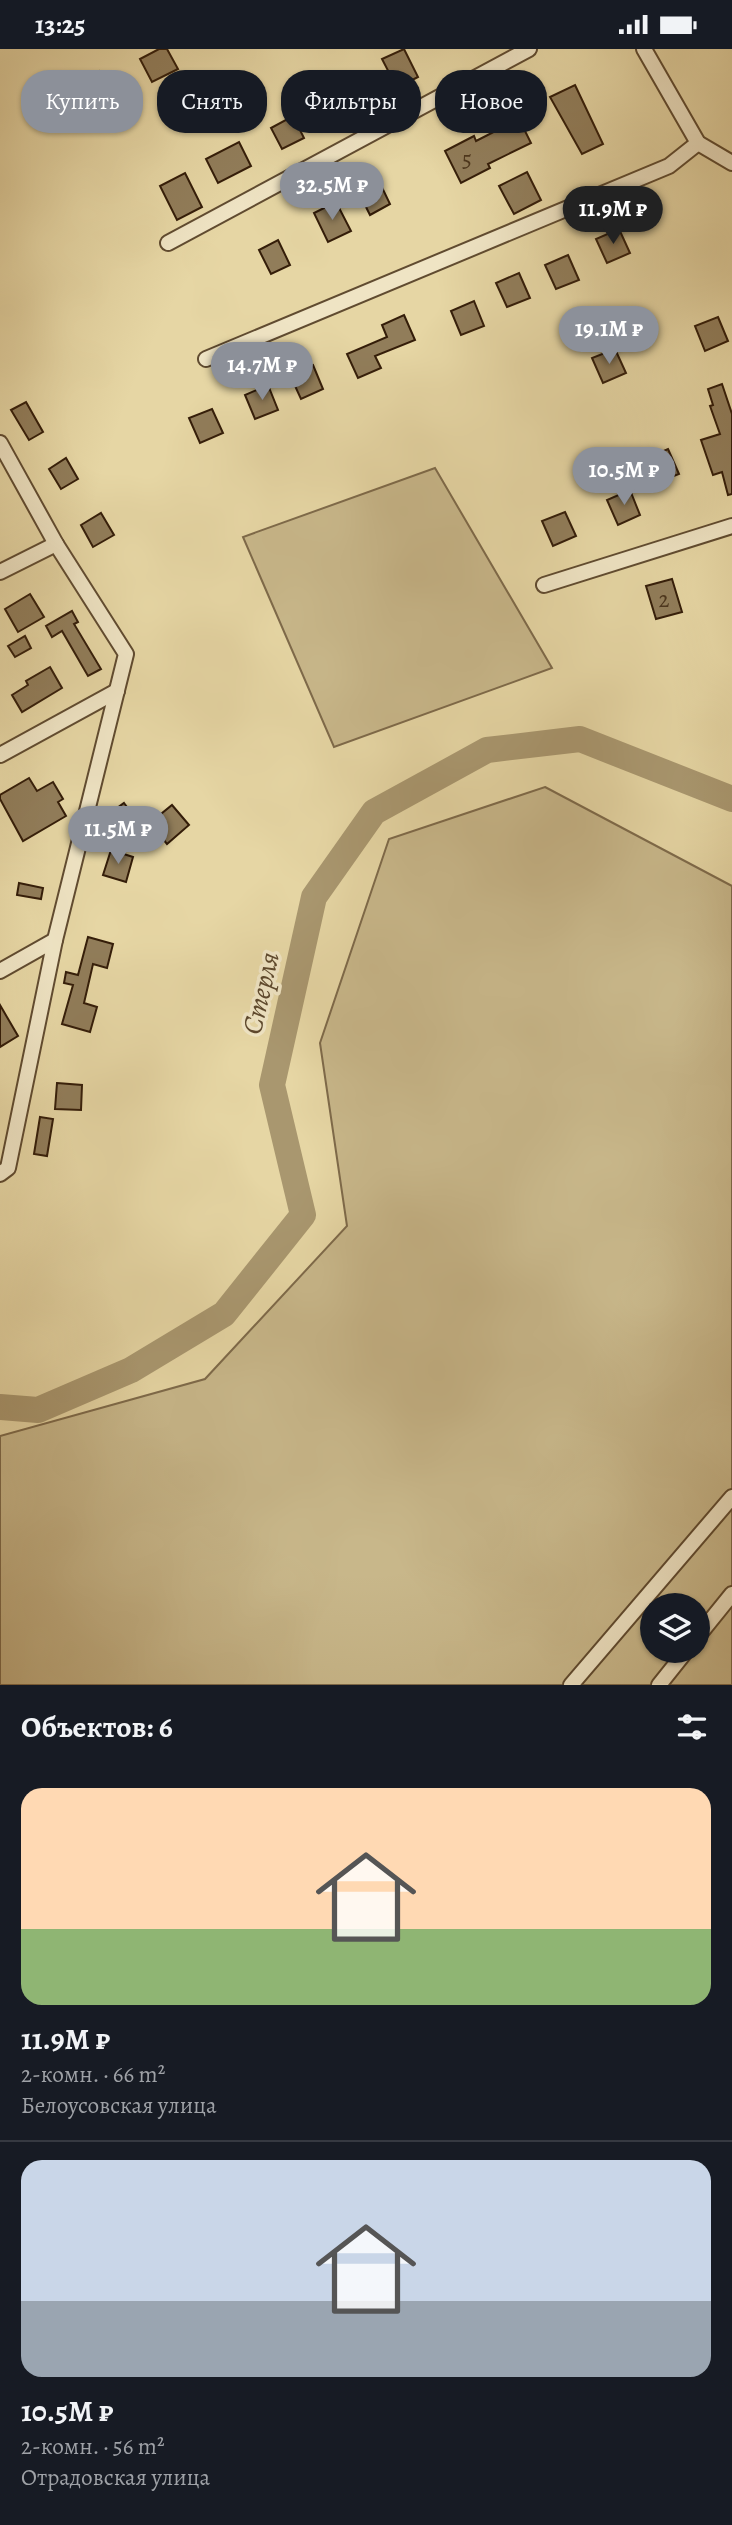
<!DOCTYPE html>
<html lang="ru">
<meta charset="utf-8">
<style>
body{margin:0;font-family:Alegreya,serif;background:#242831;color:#f1f3f6;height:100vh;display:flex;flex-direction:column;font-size:26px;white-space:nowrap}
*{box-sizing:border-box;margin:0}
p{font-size:23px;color:#9ea1a6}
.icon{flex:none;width:38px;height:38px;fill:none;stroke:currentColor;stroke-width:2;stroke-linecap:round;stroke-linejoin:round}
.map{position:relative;height:1636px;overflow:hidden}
.sheet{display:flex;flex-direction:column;background:#171b24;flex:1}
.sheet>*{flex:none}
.hud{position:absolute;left:21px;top:21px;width:691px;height:63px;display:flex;gap:14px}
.fabs{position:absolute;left:640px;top:1544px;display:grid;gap:14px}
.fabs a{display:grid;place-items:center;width:70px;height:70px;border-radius:50%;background:#171b24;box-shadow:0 2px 5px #0004;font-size:35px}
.price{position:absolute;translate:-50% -60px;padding:0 16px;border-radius:24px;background:#8c9099;color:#fff;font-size:23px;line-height:46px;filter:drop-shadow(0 2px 4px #0008)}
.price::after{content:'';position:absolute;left:50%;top:42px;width:21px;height:16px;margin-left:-10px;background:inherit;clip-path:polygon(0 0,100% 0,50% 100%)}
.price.current{background:#222;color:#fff}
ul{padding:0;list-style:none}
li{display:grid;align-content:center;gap:14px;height:371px;padding:0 21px}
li+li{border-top:2px solid #363941}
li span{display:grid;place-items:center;height:217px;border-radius:21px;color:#555}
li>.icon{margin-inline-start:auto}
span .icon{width:126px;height:126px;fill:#fffc;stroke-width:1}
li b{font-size:30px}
h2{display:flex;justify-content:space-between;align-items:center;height:84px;padding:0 21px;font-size:30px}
.chip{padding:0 24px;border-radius:28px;background:#171b24;box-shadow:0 2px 5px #0004;font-size:24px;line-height:63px}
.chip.current{background:#8c9099;color:#fff}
.status{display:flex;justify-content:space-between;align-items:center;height:49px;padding:0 35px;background:#171b24;direction:ltr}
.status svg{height:19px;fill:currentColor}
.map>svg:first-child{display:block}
</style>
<div class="status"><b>13:25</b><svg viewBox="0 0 49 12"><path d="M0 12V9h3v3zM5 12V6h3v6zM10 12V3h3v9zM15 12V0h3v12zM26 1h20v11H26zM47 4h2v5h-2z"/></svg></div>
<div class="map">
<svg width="732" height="1636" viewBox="0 0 732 1636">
<rect width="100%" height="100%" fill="#e6d6a4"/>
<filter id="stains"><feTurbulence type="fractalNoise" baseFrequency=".00286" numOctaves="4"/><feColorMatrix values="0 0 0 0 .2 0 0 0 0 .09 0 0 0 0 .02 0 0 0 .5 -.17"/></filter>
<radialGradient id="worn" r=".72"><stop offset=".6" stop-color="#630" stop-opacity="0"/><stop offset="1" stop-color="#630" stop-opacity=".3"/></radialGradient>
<g fill="#c8b78a" stroke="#7e6a4a" stroke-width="2" fill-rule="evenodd">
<path d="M435,419l117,200 -218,79 -91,-210z"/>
<path d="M545,738l187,99v799h-732v-249l205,-57 142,-153 -27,-183 69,-204zM653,1556h45v45h-45z"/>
</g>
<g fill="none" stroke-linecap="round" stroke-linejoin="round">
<path stroke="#a9976f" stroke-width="26" d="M0,1358l38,3 93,-40 93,-56 79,-99 -31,-130 42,-188 60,-85 113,-62 93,-11 152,60"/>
</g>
<g fill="#917d5a" stroke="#341d09" stroke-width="2">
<path d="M159,0h8l11,20 -26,13 -12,-23z"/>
<path d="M404,0l14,28 -21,11 -15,-29z"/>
<path d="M99,22l15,30 -27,14 -15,-30z"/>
<path d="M360,31l11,22 -19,10 -11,-22z"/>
<path d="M575,36l28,59 -21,10 -32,-57z"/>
<path d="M293,67l11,22 -22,11 -11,-21z"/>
<path d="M519,70l12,24 -43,21 2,4 -29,15 -16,-32 29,-15 2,5z"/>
<path d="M239,93l12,24 -33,17 -12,-24z"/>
<path d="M527,123l14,28 -27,14 -15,-28z"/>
<path d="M185,124l17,34 -25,13 -17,-34z"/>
<path d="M377,128l13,27 -20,11 -14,-28z"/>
<path d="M336,153l15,29 -23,11 -14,-29z"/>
<path d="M619,180l11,24 -23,10 -11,-24z"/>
<path d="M278,191l12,25 -19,9 -12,-24z"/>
<path d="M568,206l11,25 -23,9 -11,-24z"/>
<path d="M519,224l11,25 -23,9 -11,-24z"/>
<path d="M474,252l10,25 -23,9 -10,-24z"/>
<path d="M404,266l11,25 -40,16 6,12 -23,10 -11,-24 40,-17 -5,-12z"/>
<path d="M718,268l10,24 -23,10 -10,-25z"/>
<path d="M615,300l11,24 -23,10 -11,-25z"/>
<path d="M313,316l10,24 -22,10 -11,-24z"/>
<path d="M722,335l10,30v80l-4,1 -6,-23 -9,3 -12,-35 19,-6 -10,-28 3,-1 -5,-16z"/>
<path d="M268,336l10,25 -23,9 -10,-24z"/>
<path d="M26,353l17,30 -14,8 -18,-30z"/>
<path d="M212,360l11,24 -23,10 -11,-25z"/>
<path d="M668,400l11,25 -23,9 -11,-24z"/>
<path d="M66,409l12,21 -17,10 -12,-20z"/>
<path d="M630,441l10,25 -22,10 -11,-25z"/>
<path d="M565,463l11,24 -23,10 -11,-25z"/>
<path d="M101,464l13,22 -21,12 -12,-22z"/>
<path d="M672,530l10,33 -26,7 -10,-33z"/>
<path d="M30,545l14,23 -26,15 -13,-23z"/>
<path d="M72,562l6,11 -4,2 27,45 -13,7 -26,-45 -10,6 -6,-11z"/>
<path d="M25,587l6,12 -16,9 -7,-11z"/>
<path d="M50,618l12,21 -40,24 -10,-17 16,-10 -2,-4z"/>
<path d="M29,729l8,13 16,-9 10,17 -5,3 8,14 -43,25 -23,-42v-4z"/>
<path d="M124,754l9,12 -11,8 -9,-12z"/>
<path d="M172,756l17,20 -22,19 -17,-21z"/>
<path d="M111,801l22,7 -7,25 -23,-7z"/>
<path d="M19,834l24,5 -2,11 -24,-4z"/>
<path d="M88,888l25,7 -6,24 -14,-4 -9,39 13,4 -7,25 -28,-8 11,-39 -9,-2 2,-11 12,3z"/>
<path d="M0,956l18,31 -18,11z"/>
<path d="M57,1034l25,2 -1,25 -26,-1z"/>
<path d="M40,1068l13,2 -6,37 -13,-2z"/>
</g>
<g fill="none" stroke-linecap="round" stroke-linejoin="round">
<defs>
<g id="minor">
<path d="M644,0l54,94 34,20"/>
<path d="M168,194l361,-194"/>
<path d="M206,310l463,-193 29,-23"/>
<path d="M0,394l56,101 70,110 -71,286 -47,228 -8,6"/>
<path d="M0,523l56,-28"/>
<path d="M544,536l188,-59"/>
<path d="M0,706l117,-64"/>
<path d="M0,922l55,-31"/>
<path d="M698,1587l34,-42"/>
<path d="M571,1636l161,-188"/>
<path d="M659,1636l28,-35"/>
</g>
</defs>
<use href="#minor" stroke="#604b30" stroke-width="18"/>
<use href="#minor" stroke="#efe4c4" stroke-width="14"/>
</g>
<g text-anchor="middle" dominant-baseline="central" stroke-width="7" stroke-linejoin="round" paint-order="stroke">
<g font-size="23" fill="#4b351d">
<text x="467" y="110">5</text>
<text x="664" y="550">2</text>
</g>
<g font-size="28" font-style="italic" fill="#5d482d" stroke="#efe4c4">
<text transform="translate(261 944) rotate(-77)">Стерля</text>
</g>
</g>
<rect width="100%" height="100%" filter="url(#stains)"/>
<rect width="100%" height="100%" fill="url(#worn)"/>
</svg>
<div class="fabs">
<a><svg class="icon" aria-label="layers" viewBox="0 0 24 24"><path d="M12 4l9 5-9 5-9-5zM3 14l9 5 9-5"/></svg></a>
</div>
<b class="price" style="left:332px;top:173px">32.5M ₽</b>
<b class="price current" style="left:613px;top:197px">11.9M ₽</b>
<b class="price" style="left:609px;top:317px">19.1M ₽</b>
<b class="price" style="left:262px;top:353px">14.7M ₽</b>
<b class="price" style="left:624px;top:458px">10.5M ₽</b>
<b class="price" style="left:118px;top:817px">11.5M ₽</b>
<div class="hud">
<a class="chip current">Купить</a>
<a class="chip">Снять</a>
<a class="chip">Фильтры</a>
<a class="chip">Новое</a>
</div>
</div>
<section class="sheet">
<h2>Объектов: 6<svg class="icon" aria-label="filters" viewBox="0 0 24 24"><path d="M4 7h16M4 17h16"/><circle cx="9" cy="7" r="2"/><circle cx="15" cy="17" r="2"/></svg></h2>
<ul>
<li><span style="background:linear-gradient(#ffd9b3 65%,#8fb573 0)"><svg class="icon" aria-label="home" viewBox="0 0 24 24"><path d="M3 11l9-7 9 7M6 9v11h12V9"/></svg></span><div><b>11.9M ₽</b><p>2-комн. · 66 m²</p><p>Белоусовская улица</p></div></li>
<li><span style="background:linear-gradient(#c9d6e8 65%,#9aa5b1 0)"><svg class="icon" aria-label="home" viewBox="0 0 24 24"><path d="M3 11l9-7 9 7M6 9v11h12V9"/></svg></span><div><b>10.5M ₽</b><p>2-комн. · 56 m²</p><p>Отрадовская улица</p></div></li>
</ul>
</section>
